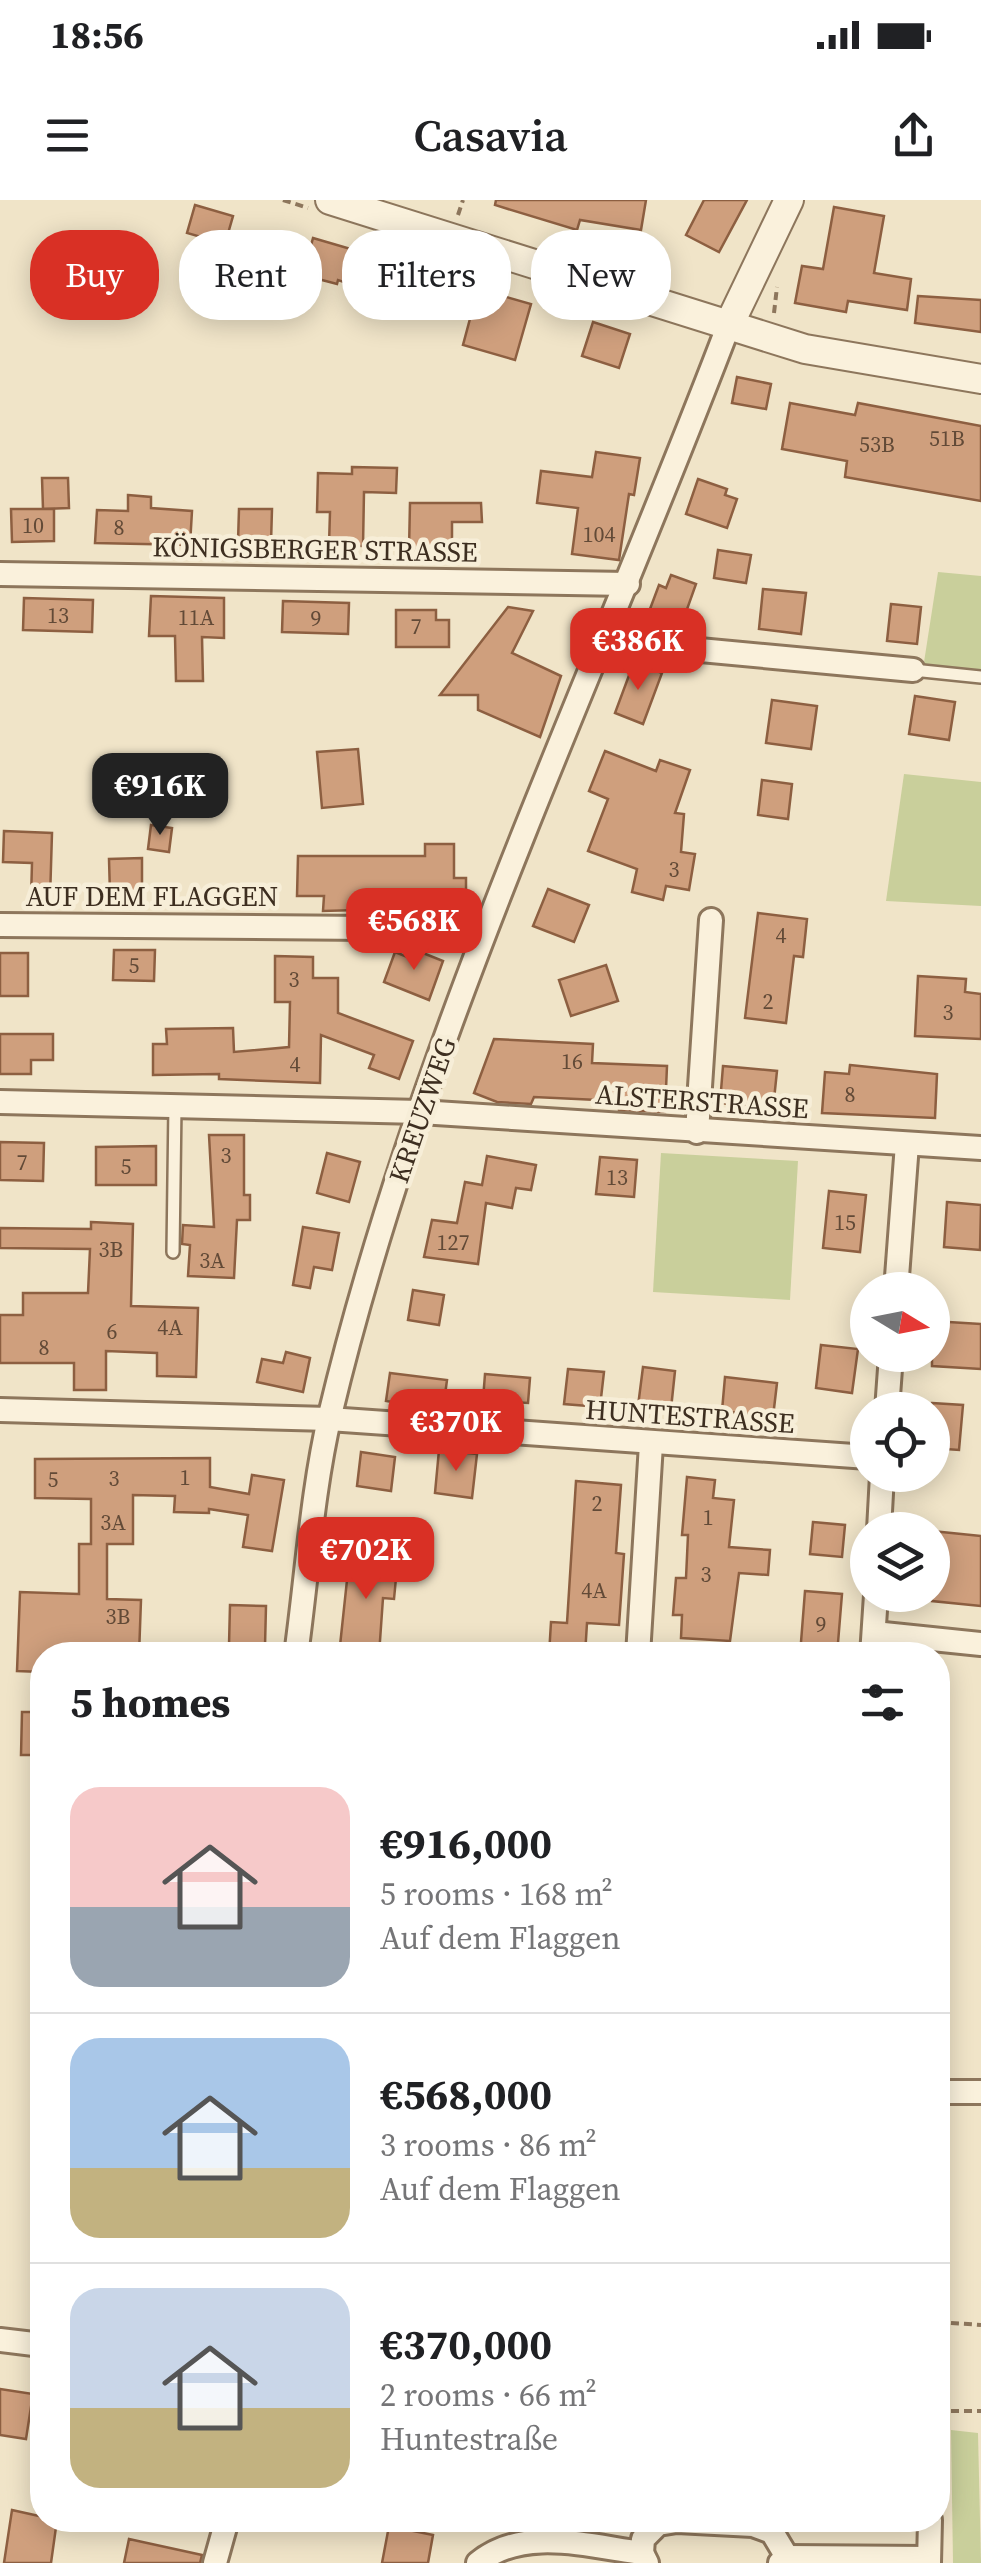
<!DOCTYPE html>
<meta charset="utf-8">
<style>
body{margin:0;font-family:"Source Serif 4",serif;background:#f6f6f6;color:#202124;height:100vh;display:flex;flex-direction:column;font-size:38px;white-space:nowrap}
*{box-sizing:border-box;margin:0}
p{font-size:32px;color:#757577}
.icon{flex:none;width:55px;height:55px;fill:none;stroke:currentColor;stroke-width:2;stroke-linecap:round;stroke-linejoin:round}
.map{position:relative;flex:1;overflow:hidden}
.sheet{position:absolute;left:30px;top:1442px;width:920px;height:890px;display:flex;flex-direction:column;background:#fff;border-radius:40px;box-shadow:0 5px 25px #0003}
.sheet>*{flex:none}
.top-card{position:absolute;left:30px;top:30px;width:922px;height:90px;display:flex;gap:20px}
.needle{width:65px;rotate:100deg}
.tools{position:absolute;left:850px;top:1072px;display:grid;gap:20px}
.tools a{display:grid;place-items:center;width:100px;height:100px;border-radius:50%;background:#fff;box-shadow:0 5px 25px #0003;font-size:50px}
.price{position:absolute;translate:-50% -85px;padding:0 22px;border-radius:20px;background:#d93025;color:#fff;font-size:32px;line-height:65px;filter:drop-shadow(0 2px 5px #0008)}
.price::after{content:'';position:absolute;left:50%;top:60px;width:30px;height:22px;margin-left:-15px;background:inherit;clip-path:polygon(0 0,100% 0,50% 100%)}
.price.on{background:#222;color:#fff}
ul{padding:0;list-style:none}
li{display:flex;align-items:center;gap:30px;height:250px;padding:0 40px}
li+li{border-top:2px solid #e0e0e0}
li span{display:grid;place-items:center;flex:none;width:280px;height:200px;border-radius:30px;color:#555}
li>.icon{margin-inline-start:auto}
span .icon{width:120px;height:120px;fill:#fffc;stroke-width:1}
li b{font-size:42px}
h2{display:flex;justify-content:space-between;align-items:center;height:120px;padding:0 40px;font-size:42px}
.chip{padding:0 35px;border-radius:40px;background:#fff;box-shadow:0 5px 25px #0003;font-size:35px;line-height:90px}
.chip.on{background:#d93025;color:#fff}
.status{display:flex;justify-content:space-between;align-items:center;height:70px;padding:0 50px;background:#fff;direction:ltr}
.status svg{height:28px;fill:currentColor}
header{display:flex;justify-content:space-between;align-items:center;height:130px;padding:0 40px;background:#fff;font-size:45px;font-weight:600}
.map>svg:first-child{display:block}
</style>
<div class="status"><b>18:56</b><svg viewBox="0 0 49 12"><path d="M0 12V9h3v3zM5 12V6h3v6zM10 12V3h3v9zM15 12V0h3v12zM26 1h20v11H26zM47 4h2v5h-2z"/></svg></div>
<header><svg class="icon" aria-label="menu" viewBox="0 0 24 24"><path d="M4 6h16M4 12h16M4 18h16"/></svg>Casavia<svg class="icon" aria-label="share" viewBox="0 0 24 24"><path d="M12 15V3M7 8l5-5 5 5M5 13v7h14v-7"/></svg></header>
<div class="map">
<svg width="981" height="2363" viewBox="0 0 981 2363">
<rect width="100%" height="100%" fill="#f0e4c8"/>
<g fill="#c9cf9b">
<path d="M938,372l43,4v105l-59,-6z"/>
<path d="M904,574l77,8v124l-95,-5z"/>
<path d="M661,953l137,8 -8,139 -137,-8z"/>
<path d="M951,2230l27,3 3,130h-28z"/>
</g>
<g fill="#cf9f7d" stroke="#8d5f41" stroke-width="2.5">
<path d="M496,0h150l-5,30 -61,-10 -3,10 -82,-25z"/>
<path d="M704,0h43l-28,52 -33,-17z"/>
<path d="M195,5l38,11 -8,28 -38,-11z"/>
<path d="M834,7l50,9 -10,57 37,6 -4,31 -59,-9 -2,11 -51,-9 7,-37 21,3z"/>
<path d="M313,38l113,33 -12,34 -76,-25 -1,4 -34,-9z"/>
<path d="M253,46l33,11 -14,41 -32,-11z"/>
<path d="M478,89l53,15 -16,56 -52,-15z"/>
<path d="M918,96l63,4v32l-66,-9z"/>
<path d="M593,122l37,12 -11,34 -37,-12z"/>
<path d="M737,177l34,7 -5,25 -34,-6z"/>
<path d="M790,203l65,12 3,-12 123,23v75l-136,-24 2,-16 -65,-12z"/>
<path d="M596,252l44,6 -6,37 -5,-1 -10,66 -47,-6 6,-46 -41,-5 4,-32 51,6z"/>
<path d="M352,267l45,1 -1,25 -32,-1 -1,54 -34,-1 1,-33h-13l1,-39 34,1z"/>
<path d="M42,278h26l1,30 -26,1z"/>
<path d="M698,279l29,10 -2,6 12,4 -10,29 -41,-14z"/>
<path d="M128,295l23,2v11l41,3 -2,34 -95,-2 2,-33 31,1z"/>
<path d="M410,303h71l1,19h-30v28h-43z"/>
<path d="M11,309h43v32l-42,1z"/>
<path d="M239,309h33l-1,34 -33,-1z"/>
<path d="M718,350l33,5 -5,28 -32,-5z"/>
<path d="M671,375l25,9 -16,45 -33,-12 12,-32 7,3z"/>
<path d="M763,389l43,4 -5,41 -42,-5z"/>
<path d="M151,396l73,2v40l-22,-1 1,44h-27l-1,-45h-26z"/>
<path d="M24,398l69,2 -1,32 -69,-2z"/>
<path d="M283,401l66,2 -1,31 -66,-2z"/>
<path d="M891,404l30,3 -4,37 -30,-3z"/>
<path d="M508,407l25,4 -21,42 49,23 -21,61 -62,-27v-15h-38z"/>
<path d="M396,410h40v10h13v27h-53z"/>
<path d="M634,462l28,11 -19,51 -28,-11z"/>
<path d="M915,496l40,6 -6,38 -40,-6z"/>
<path d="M772,500l45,6 -6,43 -45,-6z"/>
<path d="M358,549l5,55 -41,4 -5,-56z"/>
<path d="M605,551l51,20 4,-11 30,10 -15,43 9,1 -3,38 14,2 -6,36 -23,-4 -3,14 -31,-8 5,-23 -49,-18 20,-52 -19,-8z"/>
<path d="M762,580l30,4 -4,35 -30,-4z"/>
<path d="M151,625l21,3 -3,24 -21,-3z"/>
<path d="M4,631l48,2 -2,66h-19l1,-36 -29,-1z"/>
<path d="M425,644h29v34h12v29l-143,4 1,-15h-27l1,-40h127z"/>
<path d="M142,658v36h-32l-1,-35z"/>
<path d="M548,689l41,16 -15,37 -41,-16z"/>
<path d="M758,713l49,6 -4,38 -9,-1 -8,67 -41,-5z"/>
<path d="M413,749l30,12 -14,39 -45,-18 11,-30 15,6z"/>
<path d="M114,750h41l-1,31 -41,-1z"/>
<rect x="0" y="753" width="28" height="43"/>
<path d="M275,756l38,1v21h25v35l75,28 -14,38 -30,-11 5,-13 -53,-20 -1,48 -101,-4v-5l-66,1v-31h14l-1,-15 67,-1 1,24 55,-5 1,-45h-15z"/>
<path d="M606,765l12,36 -47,15 -12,-36z"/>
<path d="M918,776l48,3 -1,13 16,2v45l-66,-3z"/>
<path d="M0,834h53v26h-22v14h-31z"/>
<path d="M494,839l99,5 -1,19 75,3 -2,46 -46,-2v-9l-85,-4 -3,7 -34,-2 -23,-9z"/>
<path d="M850,865l87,9 -2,44 -113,-5 3,-41 24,2z"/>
<path d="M723,866l54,5 -4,38 -53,-6z"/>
<path d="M209,935h35v60h6v25h-13l-3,58 -46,-2 2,-31 -8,-1 1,-19 31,2z"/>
<path d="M0,942l44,1 -1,38 -43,-1z"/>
<path d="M156,946v39h-60v-38z"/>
<path d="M327,953l33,9 -11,40 -32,-9z"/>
<path d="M487,956l49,9 -5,25 -15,-2 -4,20 -26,-5 -8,61 -54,-7 8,-37 25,3 8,-41 17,3z"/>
<path d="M600,957l37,3 -3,37 -38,-3z"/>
<path d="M829,991l37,4 -6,57 -37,-4z"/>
<path d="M947,1002l34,3 -1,45 -36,-3z"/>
<path d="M91,1022l42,2 -2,82 67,2 -2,69 -39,-1v-23l-51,-2v39h-32v-27h-74v-48h23v-22h65l2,-44 -90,-1v-20l91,1z"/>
<path d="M303,1027l36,6 -7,37 -18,-3 -4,21 -17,-3z"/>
<path d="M413,1090l31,5 -5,30 -31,-5z"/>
<path d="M932,1121l49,3v45l-49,-3z"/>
<path d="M821,1145l37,4 -6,44 -36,-5z"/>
<path d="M286,1152l24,6 -7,34 -46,-10 5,-23 21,4z"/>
<path d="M643,1167l32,4 -4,38 -33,-3z"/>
<path d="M568,1169l36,3 -4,35 -36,-3z"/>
<path d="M390,1173l57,7 -4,30 -57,-9z"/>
<path d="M485,1174l45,4 -2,25 -45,-3z"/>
<path d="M725,1177l52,6 -4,34 -51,-6z"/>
<path d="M932,1203l31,2 -4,45 -27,-2z"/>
<path d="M439,1250l38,4 -5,44 -37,-5z"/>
<path d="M361,1252l34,5 -4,34 -34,-5z"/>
<path d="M210,1258v29l39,7 3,-19 32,5 -12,71 -29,-4 5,-32 -39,-6v4l-35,-1 1,-16 -42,-1v49h-26v55l34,1 -2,55h-97v17l-25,-1 3,-79 59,2v-50h12v-45l-56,-1v-39z"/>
<path d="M687,1277l28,3 -2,18 21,2 -5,47 41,3 -2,25 -29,-2 -9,68 -49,-3 1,-23h-9l3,-37h10l2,-43h-6z"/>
<path d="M576,1281l45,4 -5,68 8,1 -5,71 -32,-2 -2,32h-36l2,-33 16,1z"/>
<path d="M813,1322l32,3 -3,32 -32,-3z"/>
<path d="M932,1331l49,5v70l-49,-5z"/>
<path d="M350,1352l48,5 -4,42 -11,-1 -4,57h-40z"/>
<path d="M805,1391l37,3 -5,61h-37z"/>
<path d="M230,1405l36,1 -1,40 -36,-1z"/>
<path d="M22,1512h20v43h-21z"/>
<path d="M0,2189l33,5 -7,45 -26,-4z"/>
<path d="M12,2310l45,10 -6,43h-47z"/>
<path d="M389,2326l44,9 -5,28h-46z"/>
<path d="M129,2339l73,16 -2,8h-76z"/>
</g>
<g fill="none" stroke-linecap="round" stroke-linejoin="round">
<defs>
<g id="service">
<path d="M913,470l68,7"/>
<path d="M173,1052l2,-147"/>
</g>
<g id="minor">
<path d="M0,374l628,10"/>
<path d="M604,441l309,29"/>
<path d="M0,725l484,4"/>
<path d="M0,902l420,10 561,36"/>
<path d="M697,932l14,-212"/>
<path d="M896,1090l11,-146"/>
<path d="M0,1210l329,9 539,38"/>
<path d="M887,1210l4,-55"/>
<path d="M879,1330l3,-55"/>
<path d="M874,1433l107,11"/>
<path d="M296,1455c11,-79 16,-163 34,-240 90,-377 261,-728 398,-1088"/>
<path d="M638,1455l13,-211"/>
<path d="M872,1455l4,-60"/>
<path d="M938,1892h43"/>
<path d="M0,2140l42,5"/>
<path d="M642,2353l1,-14 15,-15 19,-3 76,4 19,7 15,25"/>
<path d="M215,2363l12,-43"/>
<path d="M478,2363c45,-37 110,-17 164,-10l5,10"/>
<path d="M780,2363l7,-6 142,1"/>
<path d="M929,2363l1,-43"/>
</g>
<g id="tertiary">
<path d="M330,0l475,149 176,30"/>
<path d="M728,127l61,-127"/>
</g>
</defs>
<use href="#service" stroke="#8d765c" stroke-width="16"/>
<use href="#minor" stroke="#8d765c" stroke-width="28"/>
<use href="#tertiary" stroke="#8d765c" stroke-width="32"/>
<g stroke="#8d765c" stroke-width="4" stroke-dasharray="8 5" stroke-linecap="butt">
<path d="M283,0l25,8"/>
<path d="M458,15l5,-15"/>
<path d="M774,113l3,-26"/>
<path d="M938,2122l43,3"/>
<path d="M938,2211h43"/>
</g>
<use href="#service" stroke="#faf1dc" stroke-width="11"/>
<use href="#minor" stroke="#faf1dc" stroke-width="22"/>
<use href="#tertiary" stroke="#faf1dc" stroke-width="28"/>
</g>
<g text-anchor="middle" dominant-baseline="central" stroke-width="9" stroke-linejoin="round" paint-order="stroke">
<g font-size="22" fill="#624a37">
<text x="947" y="238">51B</text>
<text x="877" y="244">53B</text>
<text x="33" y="325">10</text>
<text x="119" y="327">8</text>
<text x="599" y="334">104</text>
<text x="58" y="415">13</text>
<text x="196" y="417">11A</text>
<text x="316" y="418">9</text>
<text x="416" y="426">7</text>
<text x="674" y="669">3</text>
<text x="781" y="735">4</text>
<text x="134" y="765">5</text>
<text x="294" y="779">3</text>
<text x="768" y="801">2</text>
<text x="948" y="812">3</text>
<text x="572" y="861">16</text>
<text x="295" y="864">4</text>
<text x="850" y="894">8</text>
<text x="226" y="955">3</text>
<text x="22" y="962">7</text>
<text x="126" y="966">5</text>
<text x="617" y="977">13</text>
<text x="845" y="1022">15</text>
<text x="453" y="1042">127</text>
<text x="111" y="1049">3B</text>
<text x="212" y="1060">3A</text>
<text x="170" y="1127">4A</text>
<text x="112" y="1131">6</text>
<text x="44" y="1147">8</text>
<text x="185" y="1277">1</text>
<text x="114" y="1278">3</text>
<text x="53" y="1279">5</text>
<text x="597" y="1303">2</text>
<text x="708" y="1317">1</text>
<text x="113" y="1322">3A</text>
<text x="706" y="1374">3</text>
<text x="594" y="1390">4A</text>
<text x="118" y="1416">3B</text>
<text x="821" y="1424">9</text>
</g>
<g font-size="28" fill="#3d2e20" stroke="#f7eed8">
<text transform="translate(315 349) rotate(1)">KÖNIGSBERGER STRASSE</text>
<text x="152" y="696">AUF DEM FLAGGEN</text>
<text transform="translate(702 901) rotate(4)">ALSTERSTRASSE</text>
<text transform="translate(422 910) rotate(-71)">KREUZWEG</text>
<text transform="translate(690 1216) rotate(4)">HUNTESTRASSE</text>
</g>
</g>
</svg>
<div class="tools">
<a><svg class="needle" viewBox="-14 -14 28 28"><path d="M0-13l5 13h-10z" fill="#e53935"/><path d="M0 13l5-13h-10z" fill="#757577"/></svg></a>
<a><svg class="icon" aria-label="locate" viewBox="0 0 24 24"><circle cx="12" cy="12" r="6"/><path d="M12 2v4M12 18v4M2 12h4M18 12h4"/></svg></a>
<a><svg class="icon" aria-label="layers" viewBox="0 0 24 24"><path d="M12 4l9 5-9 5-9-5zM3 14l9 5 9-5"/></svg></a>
</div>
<b class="price" style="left:638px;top:493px">€386K</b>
<b class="price on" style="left:160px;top:638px">€916K</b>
<b class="price" style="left:414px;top:773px">€568K</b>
<b class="price" style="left:456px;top:1274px">€370K</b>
<b class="price" style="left:366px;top:1402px">€702K</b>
<div class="top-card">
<a class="chip on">Buy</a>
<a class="chip">Rent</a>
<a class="chip">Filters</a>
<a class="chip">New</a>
</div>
<section class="sheet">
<h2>5 homes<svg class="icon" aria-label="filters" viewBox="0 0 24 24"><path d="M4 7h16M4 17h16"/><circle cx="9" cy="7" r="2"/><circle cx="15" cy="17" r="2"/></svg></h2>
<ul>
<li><span style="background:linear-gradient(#f6c9c9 60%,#9aa5b1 0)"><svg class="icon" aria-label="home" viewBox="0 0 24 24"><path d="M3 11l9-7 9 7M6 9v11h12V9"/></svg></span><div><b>€916,000</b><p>5 rooms · 168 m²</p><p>Auf dem Flaggen</p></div></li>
<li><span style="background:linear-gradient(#a9c7e8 65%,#c2b280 0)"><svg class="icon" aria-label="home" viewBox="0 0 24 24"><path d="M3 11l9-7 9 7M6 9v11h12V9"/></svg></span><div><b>€568,000</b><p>3 rooms · 86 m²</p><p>Auf dem Flaggen</p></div></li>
<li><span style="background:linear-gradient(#c9d6e8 60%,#c2b280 0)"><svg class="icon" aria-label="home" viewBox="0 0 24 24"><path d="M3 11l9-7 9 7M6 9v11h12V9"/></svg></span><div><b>€370,000</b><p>2 rooms · 66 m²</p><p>Huntestraße</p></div></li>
</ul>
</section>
</div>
